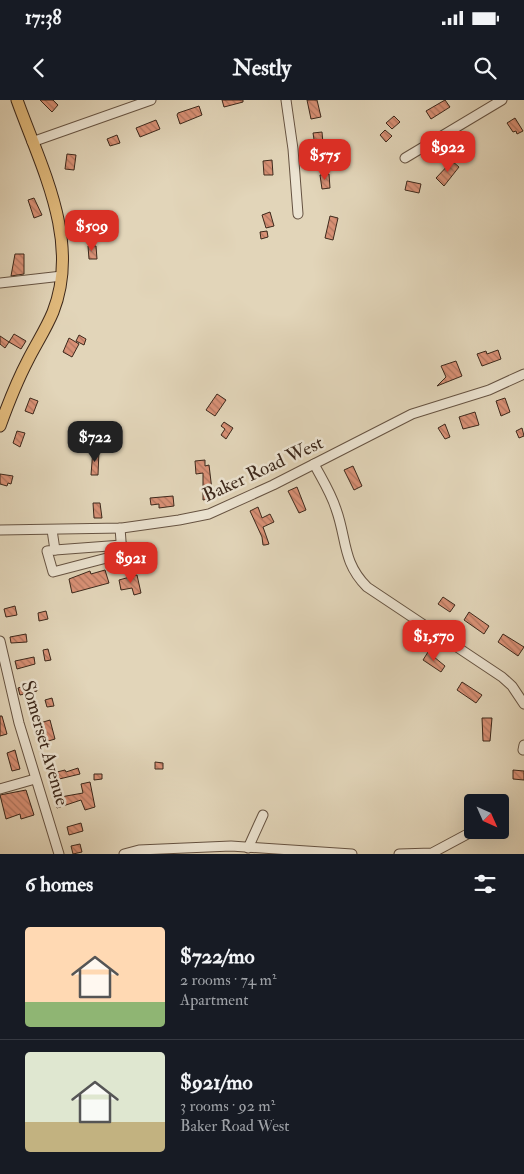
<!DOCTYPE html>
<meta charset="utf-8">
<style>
body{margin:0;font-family:"IM FELL Double Pica",serif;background:#20242c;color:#f1f3f6;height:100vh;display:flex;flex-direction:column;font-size:19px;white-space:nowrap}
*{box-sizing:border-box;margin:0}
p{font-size:16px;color:#9ea1a6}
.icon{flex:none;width:28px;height:28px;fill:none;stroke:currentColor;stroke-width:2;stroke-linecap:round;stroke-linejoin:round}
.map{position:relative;height:754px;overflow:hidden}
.sheet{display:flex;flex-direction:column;background:#171b24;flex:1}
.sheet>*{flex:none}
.needle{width:32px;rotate:135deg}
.buttons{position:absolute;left:464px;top:694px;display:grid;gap:10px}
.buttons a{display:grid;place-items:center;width:45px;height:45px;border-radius:5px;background:#171b24;box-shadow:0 5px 20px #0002;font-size:25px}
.price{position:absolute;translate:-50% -42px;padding:0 11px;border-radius:10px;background:#d93025;color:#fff;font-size:16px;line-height:32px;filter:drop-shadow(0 1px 2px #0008)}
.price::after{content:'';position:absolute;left:50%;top:30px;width:15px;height:11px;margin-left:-8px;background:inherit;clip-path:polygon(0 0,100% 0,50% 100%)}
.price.active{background:#222;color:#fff}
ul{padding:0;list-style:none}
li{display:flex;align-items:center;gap:15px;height:125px;padding:0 25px}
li+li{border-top:1px solid #363941}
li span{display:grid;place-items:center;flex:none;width:140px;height:100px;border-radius:5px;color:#555}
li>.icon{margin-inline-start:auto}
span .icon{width:60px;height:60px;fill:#fffc;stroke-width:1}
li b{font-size:21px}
h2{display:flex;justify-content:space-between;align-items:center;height:60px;padding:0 25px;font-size:21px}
.status{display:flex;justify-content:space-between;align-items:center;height:35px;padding:0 25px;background:#171b24;direction:ltr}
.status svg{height:14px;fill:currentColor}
header{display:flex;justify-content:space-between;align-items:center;height:65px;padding:0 25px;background:#171b24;font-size:22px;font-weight:700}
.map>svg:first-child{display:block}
</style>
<div class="status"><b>17:38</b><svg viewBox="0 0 49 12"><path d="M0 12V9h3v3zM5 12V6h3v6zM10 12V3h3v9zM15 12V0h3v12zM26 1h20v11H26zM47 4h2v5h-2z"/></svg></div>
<header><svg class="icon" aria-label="back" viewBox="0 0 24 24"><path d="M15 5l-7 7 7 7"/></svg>Nestly<svg class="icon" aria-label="search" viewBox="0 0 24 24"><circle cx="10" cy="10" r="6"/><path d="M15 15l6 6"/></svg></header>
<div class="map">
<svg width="524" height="754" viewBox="0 0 524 754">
<defs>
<pattern id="building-back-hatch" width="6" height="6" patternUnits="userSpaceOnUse" patternTransform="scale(1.25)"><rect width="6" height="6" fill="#d99176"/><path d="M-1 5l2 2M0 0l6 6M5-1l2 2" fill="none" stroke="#b17660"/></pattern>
</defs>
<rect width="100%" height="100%" fill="#e2d5b9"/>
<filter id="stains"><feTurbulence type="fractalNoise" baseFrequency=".004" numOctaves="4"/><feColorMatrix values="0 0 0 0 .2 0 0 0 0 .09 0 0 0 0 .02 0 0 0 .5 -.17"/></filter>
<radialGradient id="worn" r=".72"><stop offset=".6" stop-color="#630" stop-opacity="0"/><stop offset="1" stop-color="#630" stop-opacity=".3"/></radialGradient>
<g fill="url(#building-back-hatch)" stroke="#3c281b">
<path d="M40,0h13l5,5 -6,7z"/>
<path d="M222,0h21v2l-19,5z"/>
<path d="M307,0h10l4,17 -10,2z"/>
<path d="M445,0l5,7 -19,12 -5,-8z"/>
<path d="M199,6l3,9 -22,9 -3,-9 1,-2z"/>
<path d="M394,16l6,6 -8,7 -6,-6z"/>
<path d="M515,18l8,13 -6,3 -1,-3 -3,1 -6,-9z"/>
<path d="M156,20l4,9 -20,8 -4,-9z"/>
<path d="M385,30l7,6 -6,6 -6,-7z"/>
<path d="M322,32l2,23 -7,4 -4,-26z"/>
<path d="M117,35l3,8 -10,3 -3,-7z"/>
<path d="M67,54l9,1 -2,15 -9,-1z"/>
<path d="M272,60l1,15h-9l-1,-14z"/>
<path d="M452,61l7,6 -15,19 -8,-8z"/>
<path d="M329,74l1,14 -8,1 -2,-14z"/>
<path d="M407,81l14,3 -2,9 -14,-3z"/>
<path d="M34,98l8,17 -8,3 -6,-18z"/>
<path d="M270,112l4,14 -8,2 -4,-13z"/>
<path d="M105,115l1,5 -7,2 1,3 -11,1 -2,-8z"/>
<path d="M330,116l8,2 -5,22 -8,-2z"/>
<path d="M267,131l1,6 -7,2 -1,-7z"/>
<path d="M88,146h8l1,13h-8z"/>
<path d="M15,154h9v20l-13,2z"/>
<path d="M14,234l12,7 -5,8 -12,-7z"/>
<path d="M79,235l7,4 -2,6 -8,-4z"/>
<path d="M0,236l9,6 -4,6 -5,-4z"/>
<path d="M69,238l10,6 -7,13 -9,-5z"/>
<path d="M498,250l3,9 -19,7 -5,-12 9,-3 1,3z"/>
<path d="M456,261l6,15 -25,10 9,-9 -5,-11z"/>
<path d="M217,294l9,6 -11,16 -9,-6z"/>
<path d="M30,298l8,3 -5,13 -8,-3z"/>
<path d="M505,298l5,14 -9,4 -5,-15z"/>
<path d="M475,312l4,13 -16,4 -4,-12z"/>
<path d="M224,322l9,6 -7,11 -5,-4 4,-6 -4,-3z"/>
<path d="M445,324l5,13 -5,2 -7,-11z"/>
<path d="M522,328l2,8 -5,2 -3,-7z"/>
<path d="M17,331l8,2 -5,14 -7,-4z"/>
<path d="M93,349l6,1 -1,25h-7z"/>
<path d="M205,360v6l4,-1 3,25h8l1,7 -18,3v-27l-7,1 -1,-13z"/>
<path d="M353,366l9,20 -8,4 -10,-20z"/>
<path d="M0,374l13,2 -2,8 -3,-1 -1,3 -7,-2z"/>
<path d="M297,387l9,23 -7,3 -11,-22z"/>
<path d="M173,396l1,10 -15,2v-4l-8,1 -1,-7z"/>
<path d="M93,403h7l2,15h-8z"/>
<path d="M258,407l4,11 8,-4 4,8 -11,5 6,17 -4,1h-2l-1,-8 -12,-26z"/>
<path d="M105,470l4,13 -37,10 -3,-14 21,-8 1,3z"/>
<path d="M137,475l4,18 -7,2 -2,-7 -11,2 -2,-10z"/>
<path d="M443,497l12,8 -5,7 -12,-8z"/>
<path d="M15,506l2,9 -11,2 -2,-8z"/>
<path d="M46,511l2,8 -9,2 -1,-8z"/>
<path d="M469,512l20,14 -5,8 -20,-14z"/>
<path d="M26,534l1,8 -16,1 -1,-6z"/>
<path d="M503,534l21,13 -6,9 -20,-14z"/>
<path d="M48,549l3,11 -6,1 -2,-11z"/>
<path d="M428,552l17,14 -4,6 -18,-12z"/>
<path d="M34,557l1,7 -18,5 -2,-8z"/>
<path d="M462,582l20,13 -6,8 -19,-13z"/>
<path d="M35,583l2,8 -17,4 -2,-7z"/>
<path d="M52,598l2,8 -7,1 -2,-7z"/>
<path d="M0,616h2l5,18 -7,2z"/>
<path d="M482,618h10l-2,23h-7z"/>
<path d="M50,620l5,19 -10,3 -5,-19z"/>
<path d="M15,650l5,19 -8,2 -5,-18z"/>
<path d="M155,662l8,1v6h-8z"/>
<path d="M78,668l2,6 -29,7 -2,-7 16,-4 1,2z"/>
<path d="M513,670l11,1v9l-11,-1z"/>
<path d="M94,674h8v5l-8,1z"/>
<path d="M90,682l5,25 -10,3 -4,-10 -24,8 -2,-10 28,-5 -2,-9z"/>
<path d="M26,690l8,25 -13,4 -1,-5 -14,5 -6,-24z"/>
<path d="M81,723l2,8 -14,4 -2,-8z"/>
<path d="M80,744l2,8 -9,2 -2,-8z"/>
</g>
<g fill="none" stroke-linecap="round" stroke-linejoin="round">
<defs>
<g id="minor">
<path d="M286,0l7,49 5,65"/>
<path d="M32,42l119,-42"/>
<path d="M405,58l97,-58"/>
<path d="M0,183l62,-7"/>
<path d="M314,364c8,15 17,29 22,45 11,30 6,53 31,78l135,90 10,9 12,18"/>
<path d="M0,430l122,-2 57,-8 30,-6 64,-29 139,-71 77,-24 35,-16"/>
<path d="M52,430l3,20 -8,1 6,21 69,-18 -2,-26"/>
<path d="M55,450l67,-5"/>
<path d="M0,541l19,82 40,131"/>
<path d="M523,650l1,-5"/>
<path d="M0,689l35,-10"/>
<path d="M248,748l15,-33"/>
<path d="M124,754l15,-4 92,-4 121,8"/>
<path d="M399,754l33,-1 43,-23"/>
</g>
<path id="major" d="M0,326c8,-22 17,-45 28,-66 8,-16 18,-31 25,-48 28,-71 -12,-145 -36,-212"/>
</defs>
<use href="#minor" stroke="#665342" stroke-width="11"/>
<use href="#major" stroke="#3c281b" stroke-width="13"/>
<use href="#minor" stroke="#ece4d2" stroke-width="9"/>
<use href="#major" stroke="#e1ba7c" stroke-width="11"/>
</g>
<g text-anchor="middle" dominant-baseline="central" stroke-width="5" stroke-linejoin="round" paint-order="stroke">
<g font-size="19" fill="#3c281b" stroke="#ece4d2">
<text transform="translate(263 369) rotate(-25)">Baker Road West</text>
<text transform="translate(45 643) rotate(74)">Somerset Avenue</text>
</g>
</g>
<rect width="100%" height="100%" filter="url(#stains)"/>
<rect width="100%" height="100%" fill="url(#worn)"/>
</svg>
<div class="buttons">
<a><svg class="needle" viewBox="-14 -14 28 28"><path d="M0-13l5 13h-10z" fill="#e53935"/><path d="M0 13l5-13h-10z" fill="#9ea1a6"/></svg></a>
</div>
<b class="price" style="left:448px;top:73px">$922</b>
<b class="price" style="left:325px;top:81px">$575</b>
<b class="price" style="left:92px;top:152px">$509</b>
<b class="price active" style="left:95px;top:363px">$722</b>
<b class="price" style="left:131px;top:484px">$921</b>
<b class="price" style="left:434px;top:562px">$1,570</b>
</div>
<section class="sheet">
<h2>6 homes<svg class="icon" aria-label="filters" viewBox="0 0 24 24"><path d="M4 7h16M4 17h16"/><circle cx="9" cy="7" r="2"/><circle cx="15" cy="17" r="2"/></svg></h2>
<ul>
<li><span style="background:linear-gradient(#ffd9b3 75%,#8fb573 0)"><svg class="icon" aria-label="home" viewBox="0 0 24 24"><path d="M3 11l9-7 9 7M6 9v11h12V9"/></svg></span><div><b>$722/mo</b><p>2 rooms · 74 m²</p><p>Apartment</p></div></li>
<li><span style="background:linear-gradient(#dfe7d0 70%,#c2b280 0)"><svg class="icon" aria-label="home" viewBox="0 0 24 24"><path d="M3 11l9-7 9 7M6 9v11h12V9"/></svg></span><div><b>$921/mo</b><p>3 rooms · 92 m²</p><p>Baker Road West</p></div></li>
</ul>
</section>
